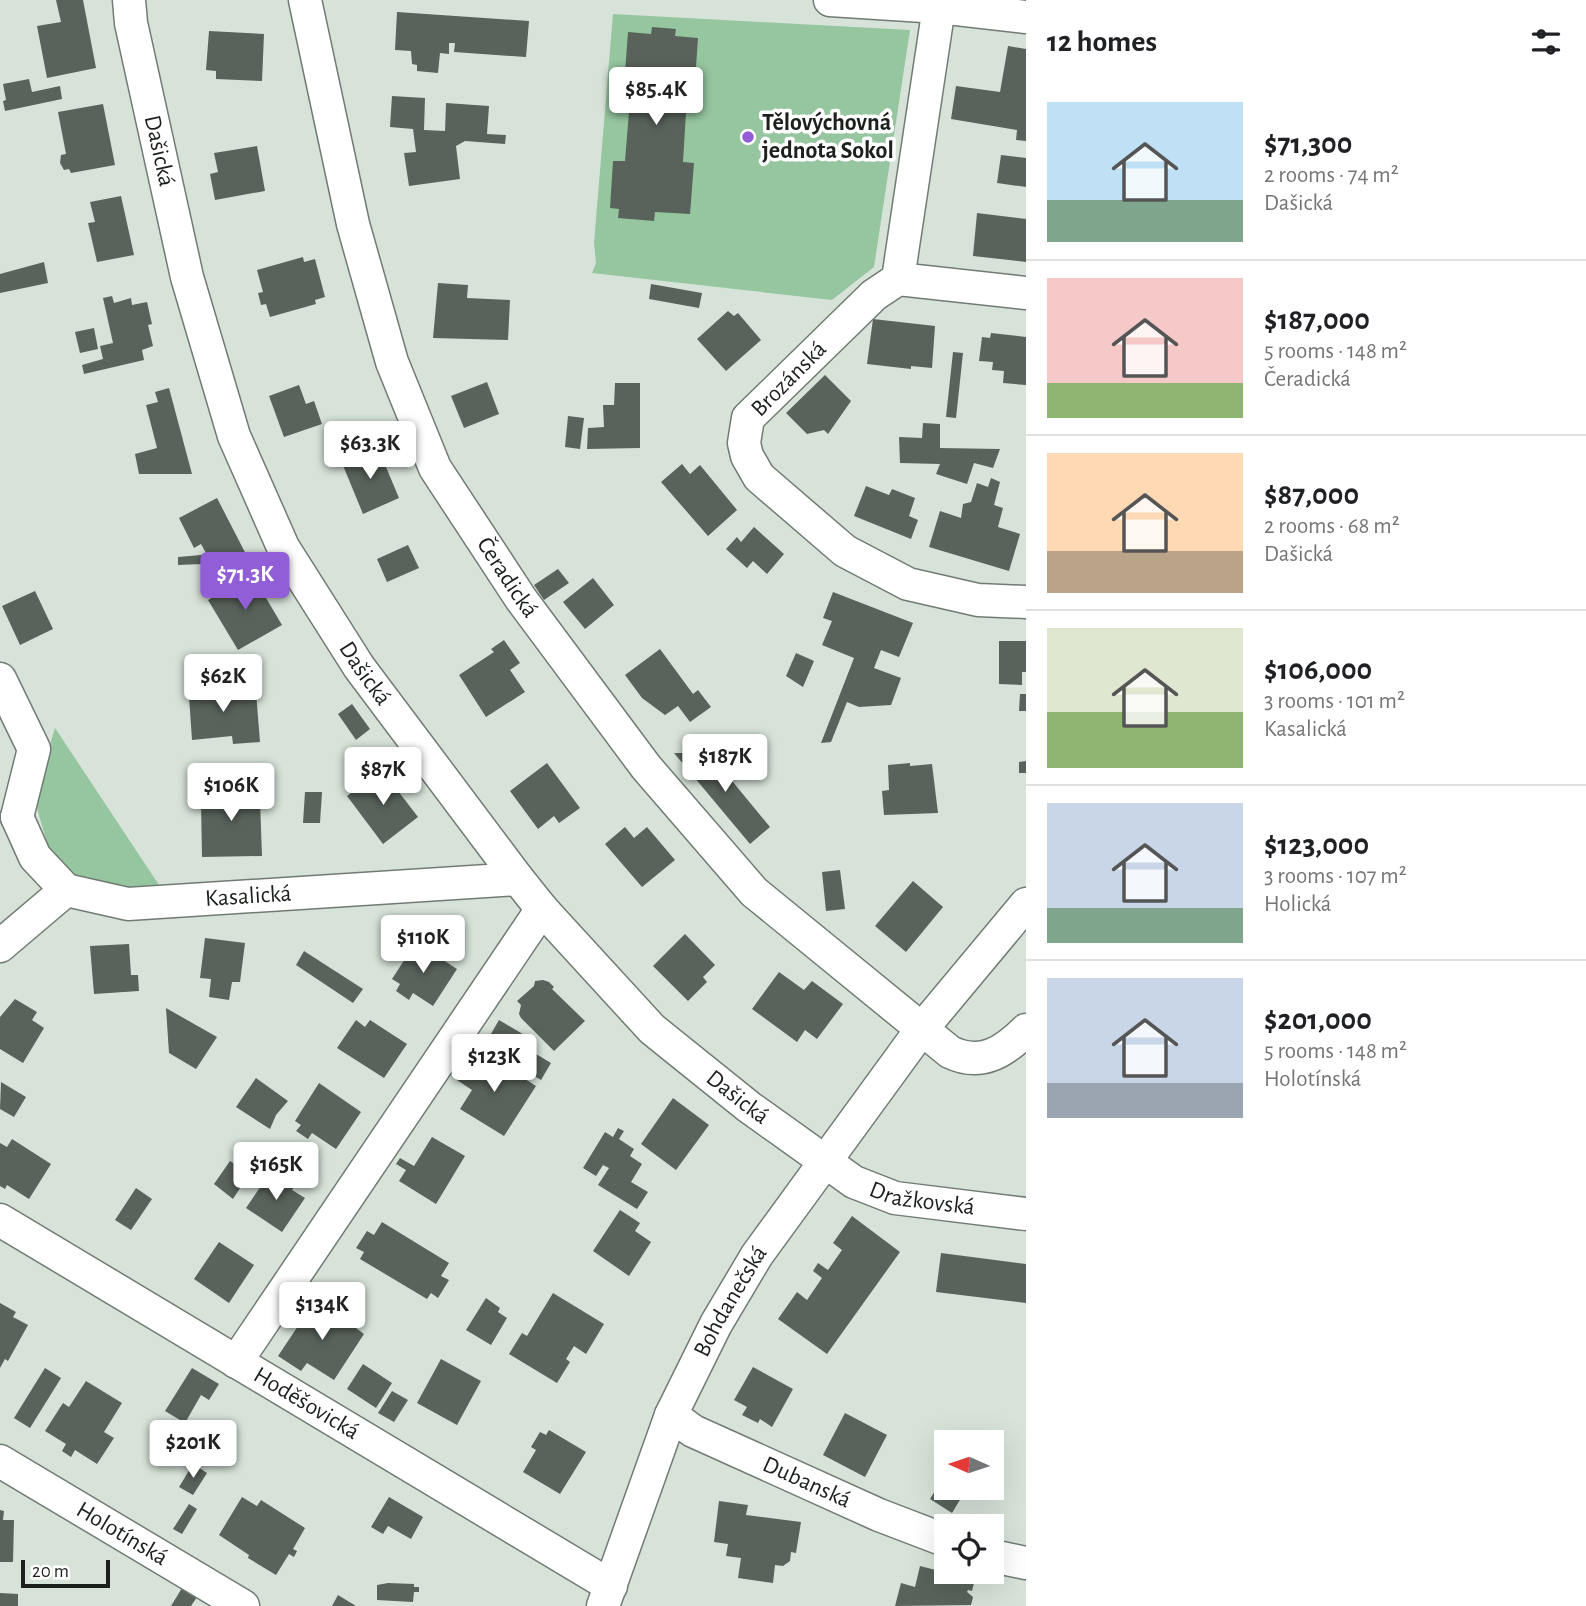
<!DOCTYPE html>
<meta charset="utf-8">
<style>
body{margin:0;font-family:"Alegreya Sans",sans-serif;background:#f6f6f6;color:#202124;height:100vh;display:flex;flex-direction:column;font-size:26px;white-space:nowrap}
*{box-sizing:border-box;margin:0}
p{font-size:23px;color:#757577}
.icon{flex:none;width:38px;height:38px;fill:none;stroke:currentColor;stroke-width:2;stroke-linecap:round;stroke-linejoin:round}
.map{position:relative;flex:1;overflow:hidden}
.sheet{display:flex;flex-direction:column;background:#fff;width:560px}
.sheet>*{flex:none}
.needle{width:46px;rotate:273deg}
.fabs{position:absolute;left:934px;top:1430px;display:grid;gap:14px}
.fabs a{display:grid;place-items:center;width:70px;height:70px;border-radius:0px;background:#fff;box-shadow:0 7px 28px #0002;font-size:35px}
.scale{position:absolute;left:21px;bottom:18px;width:89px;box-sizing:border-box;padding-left:7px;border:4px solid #1c201c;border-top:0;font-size:19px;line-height:24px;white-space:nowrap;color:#1c201c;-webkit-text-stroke:5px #fff;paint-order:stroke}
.price{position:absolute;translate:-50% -60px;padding:0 16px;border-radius:7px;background:#fff;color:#222;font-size:23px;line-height:46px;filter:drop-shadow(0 2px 4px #0008)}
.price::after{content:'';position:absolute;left:50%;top:42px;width:21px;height:16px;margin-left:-10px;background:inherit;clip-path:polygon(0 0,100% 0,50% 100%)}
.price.current{background:#915ed7;color:#fff}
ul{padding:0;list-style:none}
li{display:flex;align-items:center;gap:21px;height:175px;padding:0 21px}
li+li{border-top:2px solid #e0e0e0}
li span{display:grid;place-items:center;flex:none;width:196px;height:140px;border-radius:0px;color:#555}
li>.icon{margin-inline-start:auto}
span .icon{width:84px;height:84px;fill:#fffc;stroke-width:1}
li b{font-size:30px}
h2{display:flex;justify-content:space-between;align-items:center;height:84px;padding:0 21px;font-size:30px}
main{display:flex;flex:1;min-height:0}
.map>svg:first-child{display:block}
</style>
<main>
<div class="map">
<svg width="1026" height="1606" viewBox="0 0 1026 1606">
<rect width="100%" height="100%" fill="#d7e3d9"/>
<g fill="#95c69f">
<path d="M613,14l297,16 -36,237 -42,33 -240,-27 4,-10 -2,-20z"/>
<path d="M55,728l104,157 -39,4 -41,-11 -29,-25 -16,-55z"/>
</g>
<g fill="#59635b">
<path d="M56,0h27l13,68 -49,10 -10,-52 24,-4z"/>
<path d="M397,12l132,9 -3,36 -72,-5 1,-9h-6v11l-9,-1 -2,20 -21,-2v-6l-5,-1 -1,-13 -16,-1z"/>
<path d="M652,27l24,2 -1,7 23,2 -4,58h-7l-4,66 11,1 -4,51 -35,-2 -1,9 -36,-3 1,-9 -9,-1 3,-47h12l6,-74 -7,-1 4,-54 23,2z"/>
<path d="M209,31l55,3 -2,47 -46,-2v-8l-10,-1z"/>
<path d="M1008,46l18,3v92l-10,-1 1,-10 -66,-11 5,-33 44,6z"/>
<path d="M29,79l3,13 28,-6 2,13 -57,12 -2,-10 3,-1 -3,-16z"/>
<path d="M392,96l33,2 -1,32 21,1 1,-28 43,3 -2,28 19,1 -1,9 -40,-3 -9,5 4,33 -51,7 -5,-33 12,-1 -3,-23 -23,-2z"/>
<path d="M103,104l12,61 -44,8 -2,-4 -5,1 -4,-7 1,-8 5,-1 -8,-42z"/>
<path d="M257,146l8,45 -50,9 -5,-26 8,-2 -4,-19z"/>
<path d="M1001,155l25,3v29l-29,-4z"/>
<path d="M121,196l13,59 -37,7 -9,-39 7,-1 -5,-20z"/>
<path d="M977,213l49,6v43l-53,-6z"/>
<path d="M303,257l1,5 11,-3 10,38 -10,3 1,4 -46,13 -4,-13 -5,1 -3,-12 5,-1 -6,-22z"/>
<path d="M44,262l4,21 -48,10v-19z"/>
<path d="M438,283l30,2 -1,13 43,2 -2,40 -75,-2z"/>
<path d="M651,284l51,9 -3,15 -50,-9z"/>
<path d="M112,296l2,7 17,-5 1,7 15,-3 5,22 -4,1 5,21 -11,4 2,10 -60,14 -2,-9 21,-6 -3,-13 13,-3 -10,-45z"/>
<path d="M728,311l6,5 4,-3 23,27 -35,31 -29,-32z"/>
<path d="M873,319l62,7 -3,42 -21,-2v3l-44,-5z"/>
<path d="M94,328l4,21 -18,4 -5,-21z"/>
<path d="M991,333l35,4v48l-23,-2 1,-12 -12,-1 1,-8 -14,-1 3,-24 8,1z"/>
<path d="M953,352l10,1 -7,65 -10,-1z"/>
<path d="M825,375l26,26 -23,33 -4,-4 -17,4 -21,-21z"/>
<path d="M487,382l12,32 -35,14 -13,-32z"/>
<path d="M615,383h25v65l-53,1 1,-21 16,-1 -1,-22h11z"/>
<path d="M299,385l7,19 8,-3 8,23 -38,13 -15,-41z"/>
<path d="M169,388l23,86h-53l-4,-20 22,-6 -11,-43 12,-3 -3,-10z"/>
<path d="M568,416l16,2 -4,31 -15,-2z"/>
<path d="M923,423l17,1v24l60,1 -7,19 -19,-5 -7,21 -31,-10 4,-10 -40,-1 -1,-26 23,1z"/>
<path d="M378,448l21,50 -36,16 -21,-51z"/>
<path d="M682,464l8,10 10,-9 37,45 -29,26 -47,-54z"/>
<path d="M991,478l9,4 -6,23 9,3 -5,19 22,7 -11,37 -80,-24 11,-36 21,7 2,-14 8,-2 6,-19 11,4z"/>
<path d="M866,486l23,9 3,-6 23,9 -6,18 9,4 -7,19 -57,-23z"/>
<path d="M217,498l33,64 -72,3v-8l23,-2 5,-2 -5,-9 -7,4 -15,-30z"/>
<path d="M754,527l30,27 -17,20 -14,-13 -6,7 -21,-19 11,-12 4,5z"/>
<path d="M408,545l11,23 -32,14 -10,-23z"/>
<path d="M558,569l11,14 -25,17 -10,-15z"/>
<path d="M252,574l30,51 -44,25 -30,-50z"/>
<path d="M593,578l21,27 -29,24 -22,-27z"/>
<path d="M35,591l18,38 -33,16 -18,-39z"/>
<path d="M833,592l80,31 -14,34 -18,-7 -7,18 27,10 -10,27 -32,2 -12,-5 -16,40 -10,1 33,-85 -32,-13 10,-24 -9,-3z"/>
<path d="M504,640l16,23 -10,7 15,22 -39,25 -27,-42 35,-23 -3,-3z"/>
<path d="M999,641h27v31h-4v13l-23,-1z"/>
<path d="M660,649l33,45 5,-4 13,17 -21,15 -12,-16 -13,9 -23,-17 -17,-23z"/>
<path d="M796,653l18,8 -11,26 -17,-11z"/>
<path d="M217,680l1,16 38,-4 4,50 -27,2 -1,-8 -40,4 -4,-58z"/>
<path d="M1020,694h6v17h-7z"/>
<path d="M352,704l18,25 -14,11 -18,-26z"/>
<path d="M674,753h35l61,74 -20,17z"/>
<path d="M1026,761v12h-7v-11z"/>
<path d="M547,763l33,45 -21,15 -5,-7 -16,13 -28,-38z"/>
<path d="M910,763v3l22,-2 6,49 -54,2 -2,-24 7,-1 -1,-25z"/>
<path d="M382,770l36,47 -35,27 -36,-48z"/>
<path d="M249,784v18l11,-1 2,55 -60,1 -1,-54 10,-1v-17z"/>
<path d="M305,792h17l-2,31h-17z"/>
<path d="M625,827l9,11 13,-11 28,33 -33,27 -37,-43z"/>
<path d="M840,870l5,39 -19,2 -4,-39z"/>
<path d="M913,881l30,26 -37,45 -31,-26z"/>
<path d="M685,934l30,31 -12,12 4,5 -19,19 -35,-35z"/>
<path d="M205,938l40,5 -5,39h-8l-3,18 -20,-3 2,-18 -11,-1z"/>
<path d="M416,942l41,27 -24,37 -20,-13 -4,7 -13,-9 4,-7 -8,-5z"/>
<path d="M129,944l2,31h7l1,16 -45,3 -4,-48z"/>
<path d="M304,951l59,38 -10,14 -57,-38z"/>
<path d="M779,972l25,18 8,-9 31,23 -26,35 -12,-9 -8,12 -45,-33z"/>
<path d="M543,980l6,2 5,5 -2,2 33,32 -31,30 -33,-33 -2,-4 2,-9 -4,-4 17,-15 1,-5z"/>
<path d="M15,999l22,13 -5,8 12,8 -21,35 -23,-14v-32z"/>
<path d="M166,1008l51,29 -21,32 -27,-16z"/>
<path d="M356,1020l9,7 5,-7 37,24 -23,34 -47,-30z"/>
<path d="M499,1020l27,16 -5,9 30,18 -10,17 -57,-34z"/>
<path d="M492,1058l44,28 -32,50 -44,-27 12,-19 -18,-12 12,-18 18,11z"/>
<path d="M256,1078l32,23 -12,14 -6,14 -34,-22z"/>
<path d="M1,1082l25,15 -12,20 -14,-8z"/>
<path d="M319,1083l42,29 -25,37 -24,-16 -4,6 -12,-8 5,-6 -6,-4z"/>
<path d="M673,1098l36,27 -33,45 -35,-26z"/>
<path d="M618,1128l6,3 -5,8 15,10 -4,7 12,8 -11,18 17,10 -11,17 -39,-24 11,-17 -6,-3 -7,11 -13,-8 22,-36 8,5z"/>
<path d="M432,1137l33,19 -29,48 -37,-23 7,-11 -10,-6 4,-6 14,8z"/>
<path d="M12,1139l39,25 -22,35 -22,-14 -2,4 -5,-3v-43l7,4z"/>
<path d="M230,1161l6,4 3,-3 13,8 -19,29 -19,-15z"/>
<path d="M269,1174l12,8 5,-6 11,7 -5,7 13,8 -23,34 -36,-24z"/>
<path d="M136,1188l16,11 -21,31 -16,-10z"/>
<path d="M620,1210l20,13 -5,8 16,11 -22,34 -36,-25z"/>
<path d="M852,1216l48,36 -73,102 -49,-35 19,-27 10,8 15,-22 -9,-7 5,-8 10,7 14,-20 -9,-7z"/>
<path d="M382,1222l67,41 -8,13 8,4 -11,18 -7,-5 -4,6 -67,-40 4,-7 -8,-4 11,-17 7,4z"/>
<path d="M219,1242l35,23 -25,38 -35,-24z"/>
<path d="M941,1253l85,11v39l-90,-11z"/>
<path d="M553,1293l51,31 -18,30 -12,-8 -8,13 4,3 -13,21 -48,-29 13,-21 5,3z"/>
<path d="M486,1298l14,10 -2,4 9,6 -16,27 -25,-15z"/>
<path d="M316,1299l48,35 -30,46 -27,-17 -6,8 -23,-15z"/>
<path d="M0,1303l16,9 -3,5 15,8 -20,36 -3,-2 -5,9z"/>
<path d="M441,1359l40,22 -24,44 -40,-22z"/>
<path d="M363,1364l29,19 -16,25 -29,-19z"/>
<path d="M753,1367l40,22 -21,38 -12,-8 -2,4 -16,-8 5,-8 -13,-7z"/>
<path d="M45,1368l16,10 -31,50 -16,-10z"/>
<path d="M192,1368l27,16 -10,16 -8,-5 -16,28 -20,-12z"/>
<path d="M86,1381l36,22 -18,29 10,6 -17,26 -22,-14 -4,7 -9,-6 4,-7 -21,-13 18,-28 6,4z"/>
<path d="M392,1391l16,9 -14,22 -16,-9z"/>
<path d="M845,1413l42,22 -22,42 -42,-22z"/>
<path d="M549,1430l37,22 -26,42 -37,-22 13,-22 -5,-3 9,-15 6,3z"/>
<path d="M193,1464l14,9 -14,22 -14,-8z"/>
<path d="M947,1471v17h20l-15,25 -22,-14z"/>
<path d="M242,1497l15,9 4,-6 44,28 -12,21 4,2 -3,6 -5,-3 -13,21 -28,-17 1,-3 -30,-20z"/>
<path d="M389,1497l34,20 -12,22 -23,-13 -5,8 -12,-7z"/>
<path d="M719,1501l29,4 -2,10 55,7 -5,31 -5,-1 -1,9 -7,5 -8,-1 -2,18 -35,-5 3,-20 -15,-2 2,-12 -14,-2z"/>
<path d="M189,1504l8,5 -15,25 -9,-5z"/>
<path d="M0,1510l4,1 -1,9h11l-1,42h-13z"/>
<path d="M920,1566l51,13 -1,3 4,1 -2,8 -4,-1 -1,2 6,5 -2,8 -76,1 6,-23 14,4z"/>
<path d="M388,1583l26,1v3h5v5h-5l-1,10 -36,-2v-15z"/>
<path d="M182,1588l15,9 -6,9h-20z"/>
<path d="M0,1593l18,1v12h-18z"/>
<path d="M338,1595l18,11h-24z"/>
</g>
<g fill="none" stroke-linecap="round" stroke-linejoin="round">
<defs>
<g id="minor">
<path id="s1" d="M129,0l2,23 56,254 47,159 49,111 76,120 159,212 24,30 110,120 97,78 105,75 41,16 131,16"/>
<path id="s2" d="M305,0l48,224 39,138 43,106 86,131 125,168 108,125 196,160c31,15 54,0 76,-22"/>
<path d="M830,0l109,7 87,10"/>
<path d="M940,0l-42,279 -24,16 -126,123 -4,25 3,13 12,21 86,74 63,33 70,16 48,2"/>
<path d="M898,279l128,14"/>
<path d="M0,679l34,70 -17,68"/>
<path d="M17,817l18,40 31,33"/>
<path id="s3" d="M66,890l62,14 390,-25"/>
<path d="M0,946l66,-56"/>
<path id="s4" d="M0,1220l611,366"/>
<path d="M236,1362l306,-453"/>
<path id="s5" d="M671,1415l22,16 186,84 68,26"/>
<path id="s6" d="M0,1461l243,145"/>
<path d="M992,1556l34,7"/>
<path id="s7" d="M603,1606l68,-191 45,-91 41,-69 164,-225 105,-126"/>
</g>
</defs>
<use href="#minor" stroke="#717b73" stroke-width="35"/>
<use href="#minor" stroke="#fff" stroke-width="32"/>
</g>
<circle fill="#915ed7" stroke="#fff" stroke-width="2.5" cx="748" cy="137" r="7"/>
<g text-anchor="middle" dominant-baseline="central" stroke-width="7" stroke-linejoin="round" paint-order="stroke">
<g font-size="24" font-weight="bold" fill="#1c201c" stroke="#fff" text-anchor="start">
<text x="762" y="123">Tělovýchovná<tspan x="762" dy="28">jednota Sokol</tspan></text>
</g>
<g font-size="24" fill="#1c201c" stroke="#fff">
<text stroke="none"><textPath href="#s1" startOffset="154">Dašická</textPath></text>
<text transform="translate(789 379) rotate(-45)">Brozánská</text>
<text stroke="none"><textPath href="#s2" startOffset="618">Čeradická</textPath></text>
<text stroke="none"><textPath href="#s1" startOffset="721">Dašická</textPath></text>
<text stroke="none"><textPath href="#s3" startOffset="184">Kasalická</textPath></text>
<text stroke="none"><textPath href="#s1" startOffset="1288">Dašická</textPath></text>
<text stroke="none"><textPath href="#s1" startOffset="1503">Dražkovská</textPath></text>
<text stroke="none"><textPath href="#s7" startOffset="331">Bohdanečská</textPath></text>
<text stroke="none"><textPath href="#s4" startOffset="357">Hoděšovická</textPath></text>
<text stroke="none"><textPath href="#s5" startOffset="152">Dubanská</textPath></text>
<text stroke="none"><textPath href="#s6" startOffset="142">Holotínská</textPath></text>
</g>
</g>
</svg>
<div class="fabs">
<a><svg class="needle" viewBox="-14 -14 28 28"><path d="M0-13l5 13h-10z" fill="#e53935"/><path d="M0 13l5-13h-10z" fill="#757577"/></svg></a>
<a><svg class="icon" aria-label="locate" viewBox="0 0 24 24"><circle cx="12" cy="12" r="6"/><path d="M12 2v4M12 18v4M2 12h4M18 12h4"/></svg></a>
</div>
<div class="scale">20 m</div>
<b class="price" style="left:656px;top:127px">$85.4K</b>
<b class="price" style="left:370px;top:481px">$63.3K</b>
<b class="price current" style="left:245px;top:612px">$71.3K</b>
<b class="price" style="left:223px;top:714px">$62K</b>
<b class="price" style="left:725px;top:794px">$187K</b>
<b class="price" style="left:383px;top:807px">$87K</b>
<b class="price" style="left:231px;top:823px">$106K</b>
<b class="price" style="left:423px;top:975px">$110K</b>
<b class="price" style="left:494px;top:1094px">$123K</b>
<b class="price" style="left:276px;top:1202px">$165K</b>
<b class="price" style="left:322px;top:1342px">$134K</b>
<b class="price" style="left:193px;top:1480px">$201K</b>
</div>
<section class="sheet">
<h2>12 homes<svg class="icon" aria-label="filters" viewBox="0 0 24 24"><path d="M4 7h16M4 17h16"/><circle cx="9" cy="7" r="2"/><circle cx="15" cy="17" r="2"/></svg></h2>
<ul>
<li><span style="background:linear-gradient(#bfe0f5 70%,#7fa58c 0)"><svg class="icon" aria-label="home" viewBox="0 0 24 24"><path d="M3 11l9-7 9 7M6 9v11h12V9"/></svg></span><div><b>$71,300</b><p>2 rooms · 74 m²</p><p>Dašická</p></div></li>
<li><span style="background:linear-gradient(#f6c9c9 75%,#8fb573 0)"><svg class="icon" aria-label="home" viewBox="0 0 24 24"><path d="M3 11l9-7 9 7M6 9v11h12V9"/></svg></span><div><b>$187,000</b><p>5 rooms · 148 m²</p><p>Čeradická</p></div></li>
<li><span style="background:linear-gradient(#ffd9b3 70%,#b9a48a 0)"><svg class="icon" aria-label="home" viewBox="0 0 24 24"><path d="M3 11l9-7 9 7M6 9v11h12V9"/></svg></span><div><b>$87,000</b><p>2 rooms · 68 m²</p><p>Dašická</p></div></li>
<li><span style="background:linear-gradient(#dfe7d0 60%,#8fb573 0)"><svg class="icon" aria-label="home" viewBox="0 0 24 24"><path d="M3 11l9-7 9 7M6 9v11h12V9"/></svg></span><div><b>$106,000</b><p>3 rooms · 101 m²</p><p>Kasalická</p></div></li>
<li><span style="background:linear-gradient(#c9d6e8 75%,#7fa58c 0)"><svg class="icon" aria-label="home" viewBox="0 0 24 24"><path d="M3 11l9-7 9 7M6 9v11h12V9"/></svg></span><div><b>$123,000</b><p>3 rooms · 107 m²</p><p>Holická</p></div></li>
<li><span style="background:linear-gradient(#c9d6e8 75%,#9aa5b1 0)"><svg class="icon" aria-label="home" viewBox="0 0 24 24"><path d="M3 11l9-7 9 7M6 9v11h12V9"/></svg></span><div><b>$201,000</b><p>5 rooms · 148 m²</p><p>Holotínská</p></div></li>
</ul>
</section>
</main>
